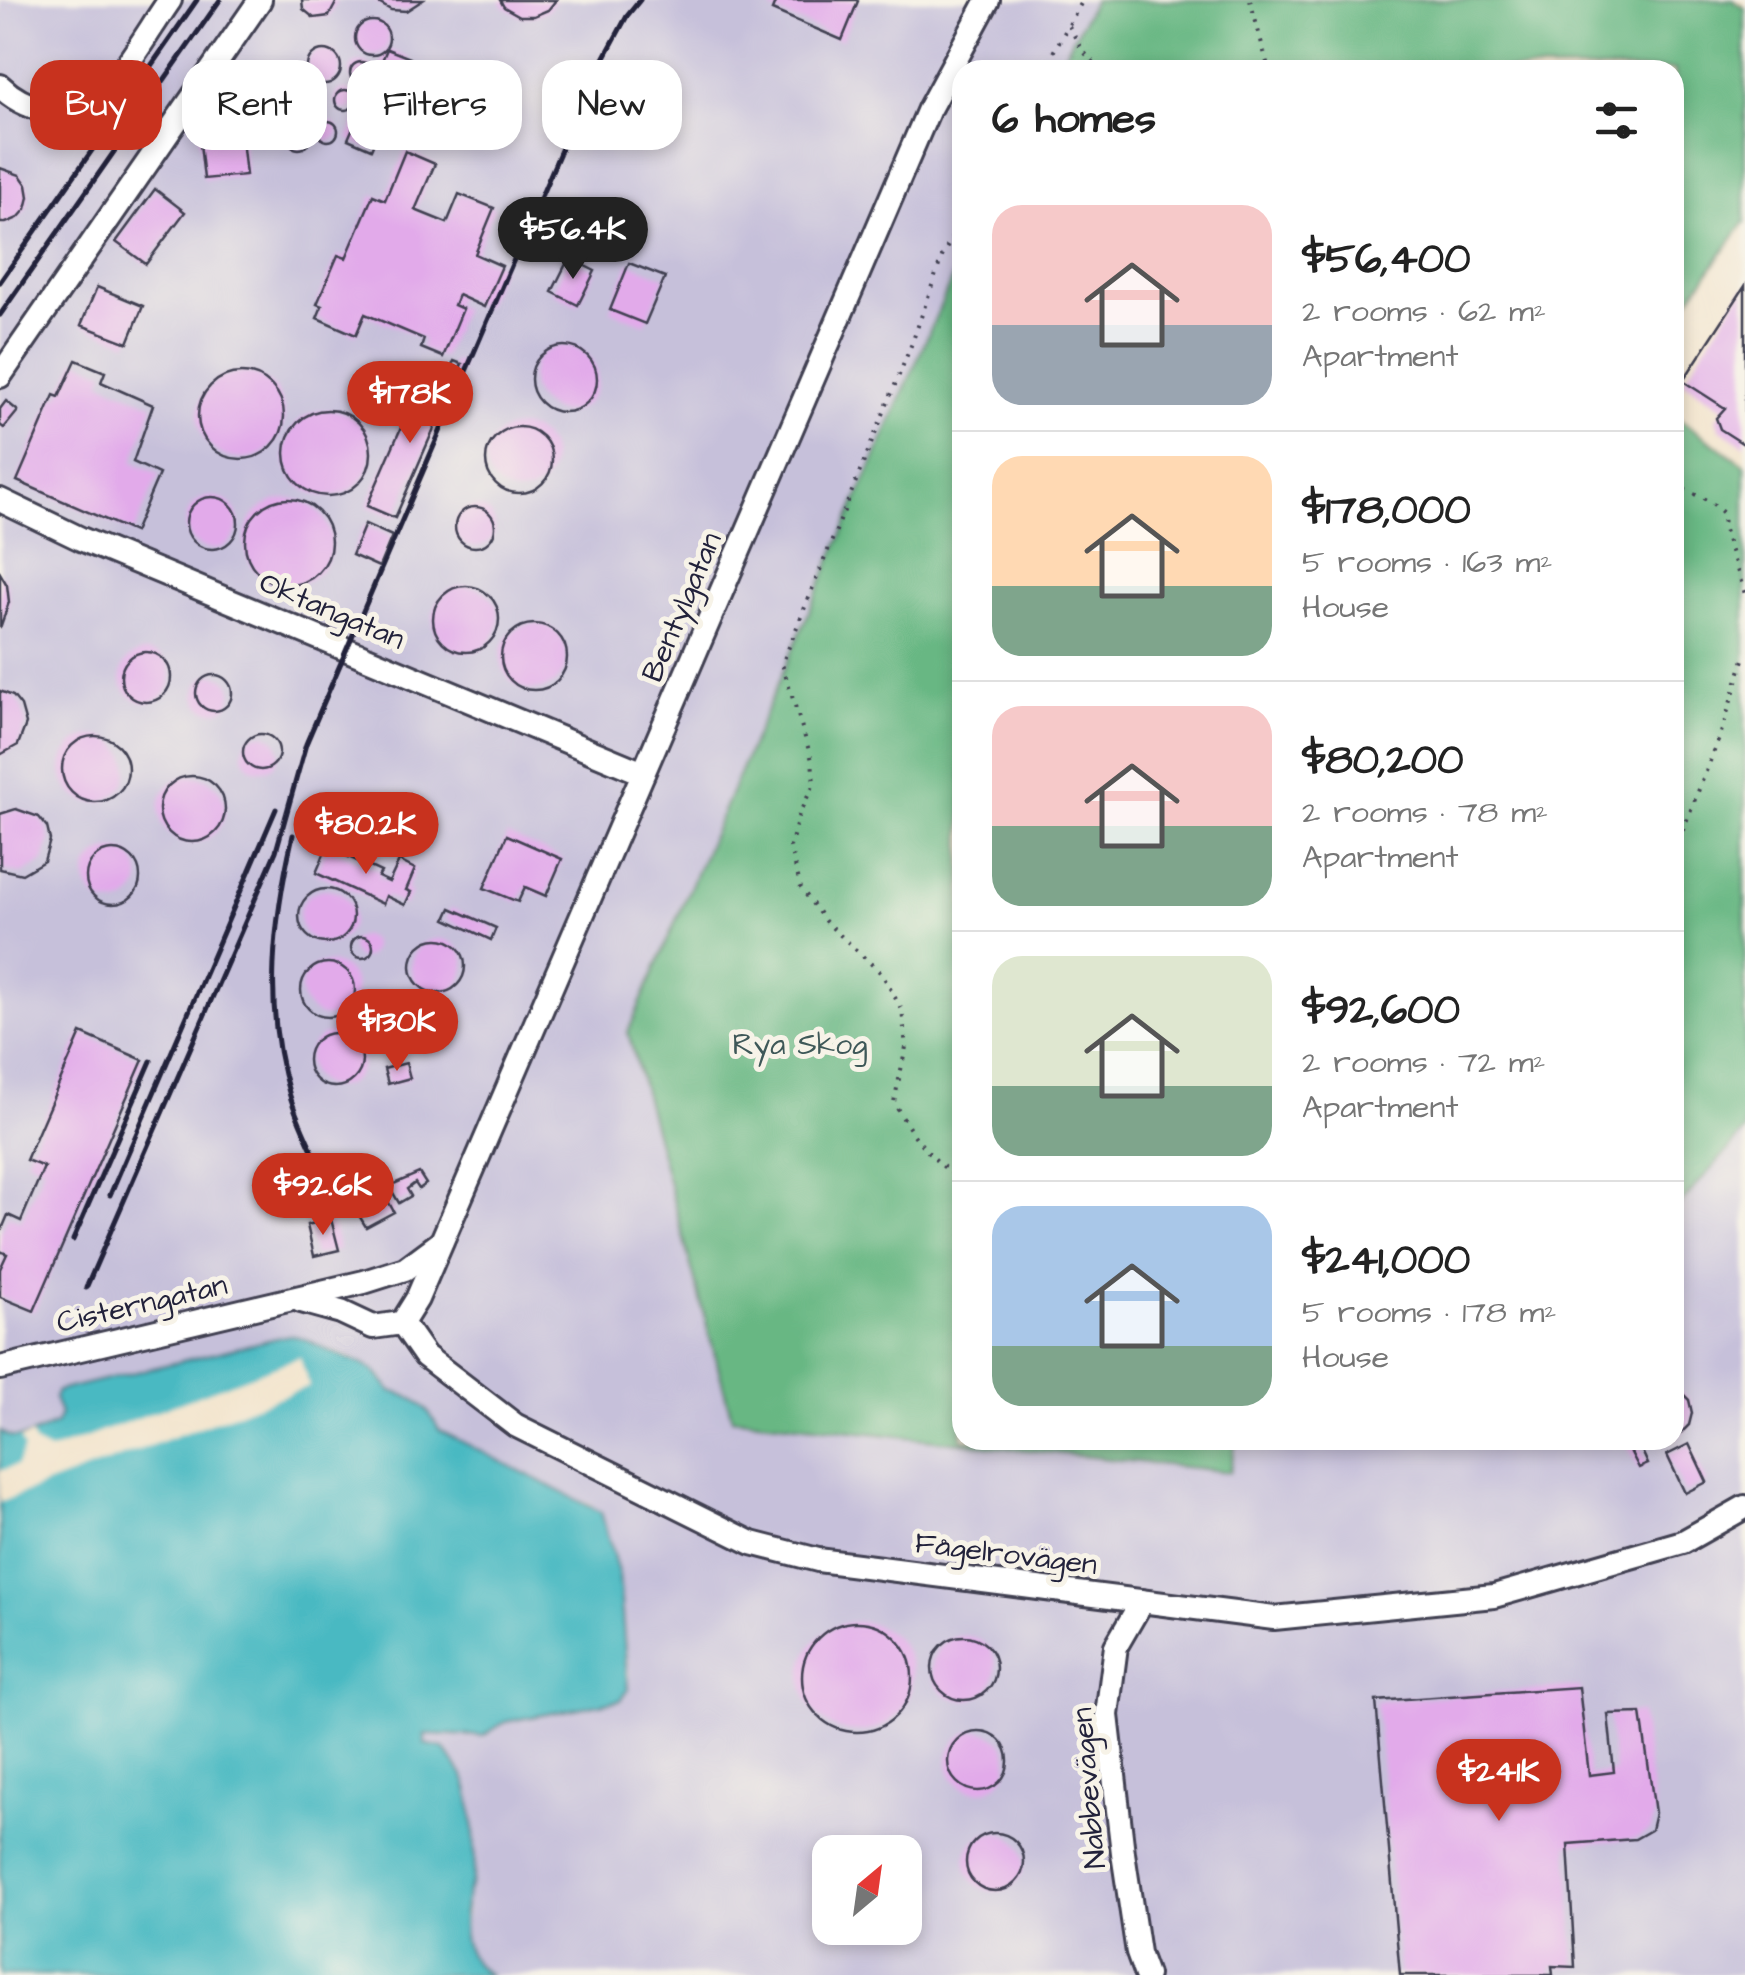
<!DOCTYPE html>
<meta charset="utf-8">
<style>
body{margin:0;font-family:"Architects Daughter",sans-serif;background:#f2f2f2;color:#222;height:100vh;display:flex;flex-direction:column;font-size:38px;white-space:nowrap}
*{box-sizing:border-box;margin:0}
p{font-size:32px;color:#767676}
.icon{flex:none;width:55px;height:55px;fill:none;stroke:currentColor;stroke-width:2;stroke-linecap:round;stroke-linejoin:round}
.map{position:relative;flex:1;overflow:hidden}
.sheet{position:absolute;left:952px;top:60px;width:732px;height:1390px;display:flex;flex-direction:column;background:#fff;border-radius:30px;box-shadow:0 5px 15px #0003}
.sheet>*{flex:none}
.banner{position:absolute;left:30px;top:60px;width:772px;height:90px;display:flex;gap:20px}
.needle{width:65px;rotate:29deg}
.fabs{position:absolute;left:812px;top:1835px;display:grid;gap:20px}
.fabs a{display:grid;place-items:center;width:110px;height:110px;border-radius:20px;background:#fff;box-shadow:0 5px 15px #0003;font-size:50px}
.price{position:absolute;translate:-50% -85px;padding:0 22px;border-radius:35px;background:#c8321e;color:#fff;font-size:32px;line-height:65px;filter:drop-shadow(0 2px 5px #0008)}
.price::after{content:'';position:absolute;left:50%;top:60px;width:30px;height:22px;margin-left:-15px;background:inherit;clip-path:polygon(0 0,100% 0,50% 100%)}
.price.active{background:#222;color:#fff}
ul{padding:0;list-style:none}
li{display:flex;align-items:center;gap:30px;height:250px;padding:0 40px}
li+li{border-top:2px solid #e0e0e0}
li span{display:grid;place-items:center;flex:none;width:280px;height:200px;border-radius:30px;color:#555}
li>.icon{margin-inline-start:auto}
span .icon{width:120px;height:120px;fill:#fffc;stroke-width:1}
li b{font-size:42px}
h2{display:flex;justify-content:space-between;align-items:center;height:120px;padding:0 40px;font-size:42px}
.pill{padding:0 35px;border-radius:30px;background:#fff;box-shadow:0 5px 15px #0003;font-size:35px;line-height:90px}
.pill.active{background:#c8321e;color:#fff}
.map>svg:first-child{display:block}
</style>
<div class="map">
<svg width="1745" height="1975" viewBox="0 0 1745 1975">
<rect width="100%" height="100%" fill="#f7f3e8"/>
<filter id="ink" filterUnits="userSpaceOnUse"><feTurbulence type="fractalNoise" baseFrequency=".01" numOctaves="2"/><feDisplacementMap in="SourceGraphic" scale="20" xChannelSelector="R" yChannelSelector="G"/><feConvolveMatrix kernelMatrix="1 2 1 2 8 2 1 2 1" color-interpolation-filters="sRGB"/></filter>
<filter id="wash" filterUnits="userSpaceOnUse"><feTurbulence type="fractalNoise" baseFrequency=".0048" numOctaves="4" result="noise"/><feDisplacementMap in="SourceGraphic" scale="40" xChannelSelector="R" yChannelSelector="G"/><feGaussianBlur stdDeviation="2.25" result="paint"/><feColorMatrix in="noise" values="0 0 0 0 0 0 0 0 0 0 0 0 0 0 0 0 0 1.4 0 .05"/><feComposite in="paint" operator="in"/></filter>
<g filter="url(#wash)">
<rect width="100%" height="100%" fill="#f3e4cc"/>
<path fill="#c6c0da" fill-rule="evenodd" d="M0,0h1094l-38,70h-94v186l-334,776 104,386 497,54 7,-32h439v-230l70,-79v844h-1255l-11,-6 -9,-11 -7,-19 5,-49 5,-13 -2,-62 -5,-33 -41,-38v-11l57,3 23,-14 116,-22 7,-11 1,-14 -10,-99 -27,-71 -48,-20 -105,-55 -30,-35 -20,-4 -6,-14 -32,-20 -62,-22 -232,56 -3,7 6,16 -4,10 -36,15 -16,-3 -4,-5zM830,1852h75v76h-75z"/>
<g fill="#67b783" stroke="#446c5f" stroke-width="2.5">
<path d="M1094,0h639l12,8v214l-70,97v-249h-619z"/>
<path d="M962,256v1184h274l-6,32 -498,-54 -104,-386z"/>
<path d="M1675,416l70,49v666l-70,79z"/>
</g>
<path fill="#4ab9c2" stroke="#366e7e" stroke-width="2.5" d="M289,1335c20,4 20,6 36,14 27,13 50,13 65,42 25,5 38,15 49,39l162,82 18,64 9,113 -7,11 -116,22 -22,14 -58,-2v10l19,4c7,11 17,22 22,34 7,20 11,73 7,94 0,4 -4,12 -5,15 -8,31 -9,67 22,84h-490v-544c18,15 37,1 56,-7l4,-10 -6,-16 3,-7z"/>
<path fill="#f3e4cc" d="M300,1357l9,29 -309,116v-31l17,-6 7,-17 -4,-9 11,-4 3,8 16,8z"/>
<g id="blocks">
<g fill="#e2aaea">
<path d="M302,0h33l1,3 -7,13 -15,2 -11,-9z"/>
<path d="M373,0h50l-17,11 -15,-1z"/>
<path d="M500,0h56l-8,10 -14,6h-14l-16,-9z"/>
<path d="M776,0h80l2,1 -16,39 -70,-30z"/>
<circle cx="372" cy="38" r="17"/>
<path d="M387,49l23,9 -39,91 -23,-10z"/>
<circle cx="324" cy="67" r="17"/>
<circle cx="361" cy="73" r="11"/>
<circle cx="274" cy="85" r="21"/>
<circle cx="345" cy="100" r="10"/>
<circle cx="301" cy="109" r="10"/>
<circle cx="328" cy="131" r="10"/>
<path d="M240,122l6,53 -42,4 -6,-53z"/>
<circle cx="299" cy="139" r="10"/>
<path d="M405,151l30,13 -20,46 32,13 12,-29 35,14 -19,46 27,12 -18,41 -26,-12 -4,10 9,4 -20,48 -22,-9 3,-9 -59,-25 -9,21 -39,-17 5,-12 -5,-2 21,-49 8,3 27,-63 12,5z"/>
<path d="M0,168l20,7 7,10 2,12 -3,12 -8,9 -12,5h-6z"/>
<path d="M155,189l30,23 -39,52 -30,-22z"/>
<path d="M569,258l26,13 -17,34 -26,-13z"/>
<path d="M629,263l36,14 -20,47 -35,-14z"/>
<path d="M1745,286v159l-25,-16 -4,-11 9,-10 -42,-27z"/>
<path d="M97,287l46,19 -15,37 -47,-18z"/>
<circle cx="564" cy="379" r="33"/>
<path d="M76,360l29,12 -4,10 52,23 -20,57 26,12 -25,58 -117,-51 37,-86 5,2z"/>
<path d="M454,361l8,3 -67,154 -28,-12 53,-122 20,9z"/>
<circle cx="241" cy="416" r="43"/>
<path d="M6,401l12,10 -14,17 -4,-3v-16z"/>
<circle cx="328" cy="453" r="43"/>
<circle cx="519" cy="460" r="33"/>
<circle cx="212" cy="523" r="26"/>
<circle cx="288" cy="542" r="43"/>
<circle cx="475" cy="527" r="20"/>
<path d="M365,524l27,12 -13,31 -27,-12z"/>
<path d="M0,573l7,12 2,17 -9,26z"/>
<circle cx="466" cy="619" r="33"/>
<circle cx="534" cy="657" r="33"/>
<circle cx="146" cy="677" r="25"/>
<circle cx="214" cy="693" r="18"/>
<path d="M0,691l13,5 8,10 5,18 -8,21 -18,10z"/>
<circle cx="261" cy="752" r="18"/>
<circle cx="95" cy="769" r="33"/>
<circle cx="192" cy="809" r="33"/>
<path d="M16,809l23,8 8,10 3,13 -6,21 -22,13 -22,-5v-55z"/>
<path d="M507,835l55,24 -16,37 -21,-9 -7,15 -34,-14z"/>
<path d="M327,847l54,25 -3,5 11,5 10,-21 16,8 -9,21 5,2 -6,13 -19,-9 -3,8 -67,-31z"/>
<circle cx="113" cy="877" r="27"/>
<circle cx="326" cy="916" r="27"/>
<path d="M451,908l45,20 -5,12 -45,-21z"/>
<circle cx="362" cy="947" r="11"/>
<circle cx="438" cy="966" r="27"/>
<circle cx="328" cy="990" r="27"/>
<circle cx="392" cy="1019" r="27"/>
<circle cx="335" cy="1060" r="27"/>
<path d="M81,1033l62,27 -109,251 -34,-14v-28l7,-15 -7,-3v-17l8,-19 13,6 23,-54 -18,-7z"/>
<path d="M406,1063l4,15 -22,6 -4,-15z"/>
<path d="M419,1173l7,11 -7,5 -4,-6 -8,6 4,7 -12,7 -10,-17z"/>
<path d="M381,1188l13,24 -28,15 -14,-23z"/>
<path d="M331,1219l8,31 -25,6 -7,-31z"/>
<path d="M1675,1386l14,14 3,13 -3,12 -14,14z"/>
<path d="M1637,1440l11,24 -9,4 -12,-23z"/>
<path d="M1689,1444l18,38 -22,11 -18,-38z"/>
<circle cx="857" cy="1677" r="55"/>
<circle cx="964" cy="1668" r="32"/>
<path d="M1579,1687l10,88 25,-3 -6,-58 33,-1 14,100 -4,17 -16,9 -67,5 7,123 -23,-1 1,9h-153l-24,-274z"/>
<circle cx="978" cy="1761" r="30"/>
<circle cx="995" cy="1862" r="29"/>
</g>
</g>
</g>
<g filter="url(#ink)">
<use href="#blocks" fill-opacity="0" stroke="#413f51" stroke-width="2.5"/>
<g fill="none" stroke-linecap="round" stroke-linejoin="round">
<defs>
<g id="minor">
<path d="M988,0l-59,109 -512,1190 -15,24 23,33 90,69 237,118 66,17 456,58 220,-22 189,-54 62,-35"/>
<path d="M0,86c22,22 67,37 94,16 26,-20 56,-74 76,-102"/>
<path d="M0,376l260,-376"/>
<path d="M0,500l81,39 562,234"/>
<path d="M301,1301l40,11 32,15 29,-4"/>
<path d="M0,1368l364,-86 41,-13 35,-26"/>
<path d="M1142,1601l-26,45 -9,69 16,138 15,100 8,22"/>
</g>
</defs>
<use href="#minor" stroke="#413f51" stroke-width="28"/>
<g stroke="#413f51" stroke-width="4" stroke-dasharray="2.5 8" stroke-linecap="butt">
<path d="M1250,0l19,70"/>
<path d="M1069,26l13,24 19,20"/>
<path d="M1043,70l40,-70"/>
<path d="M962,218l-20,39 -30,86 -130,321 30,96 2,24 -15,30 -9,33 11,41 24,33 57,53 20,36 4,37 -12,55c15,30 39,61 68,78"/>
<path d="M1675,485l36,17 12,11 1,17 21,64"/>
<path d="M1675,850l45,-114 25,-80"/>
</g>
<use href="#minor" stroke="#fff" stroke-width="22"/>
<g stroke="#22223b" stroke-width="5">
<path d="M0,282l197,-282"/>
<path d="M0,315l220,-315"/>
<path d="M293,835c-20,87 -30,175 -3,261 10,32 27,63 40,93"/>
<path d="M110,1195l166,-386"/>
<path d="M73,1240l78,-179"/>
<path d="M86,1288l190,-437 30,-107 279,-650 42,-78 13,-16"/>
</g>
</g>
</g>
<g text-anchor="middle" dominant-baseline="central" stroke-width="10" stroke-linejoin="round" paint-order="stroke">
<g font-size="30" fill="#22223b" stroke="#f7f3e8">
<text transform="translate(682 607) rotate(-67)">Bentylgatan</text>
<text transform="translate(332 611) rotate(23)">Oktangatan</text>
<text transform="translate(142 1304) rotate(-13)">Cisterngatan</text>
<text transform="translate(1006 1554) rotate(7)">Fågelrovägen</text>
<text transform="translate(1089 1788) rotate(-95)">Nabbevägen</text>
</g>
<g font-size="30" fill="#3e5858" stroke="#f7f3e8">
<text x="800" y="1045">Rya Skog</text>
</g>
</g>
</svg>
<div class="fabs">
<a><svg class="needle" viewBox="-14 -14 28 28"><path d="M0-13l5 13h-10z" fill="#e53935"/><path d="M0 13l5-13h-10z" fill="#767676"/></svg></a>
</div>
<b class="price active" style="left:573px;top:282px">$56.4K</b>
<b class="price" style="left:410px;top:446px">$178K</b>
<b class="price" style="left:366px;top:877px">$80.2K</b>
<b class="price" style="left:397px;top:1074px">$130K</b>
<b class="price" style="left:323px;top:1238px">$92.6K</b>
<b class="price" style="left:1499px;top:1824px">$241K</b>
<div class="banner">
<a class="pill active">Buy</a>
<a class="pill">Rent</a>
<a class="pill">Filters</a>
<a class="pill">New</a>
</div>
<section class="sheet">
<h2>6 homes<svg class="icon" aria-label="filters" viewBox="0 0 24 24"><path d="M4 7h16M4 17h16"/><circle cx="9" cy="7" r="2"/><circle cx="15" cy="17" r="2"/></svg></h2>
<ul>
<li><span style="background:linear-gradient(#f6c9c9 60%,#9aa5b1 0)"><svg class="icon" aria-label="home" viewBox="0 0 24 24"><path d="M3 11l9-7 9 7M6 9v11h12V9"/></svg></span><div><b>$56,400</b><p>2 rooms · 62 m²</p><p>Apartment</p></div></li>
<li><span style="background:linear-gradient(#ffd9b3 65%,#7fa58c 0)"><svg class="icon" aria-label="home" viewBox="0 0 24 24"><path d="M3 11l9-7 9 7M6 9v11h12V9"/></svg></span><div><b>$178,000</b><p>5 rooms · 163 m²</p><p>House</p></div></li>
<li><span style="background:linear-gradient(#f6c9c9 60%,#7fa58c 0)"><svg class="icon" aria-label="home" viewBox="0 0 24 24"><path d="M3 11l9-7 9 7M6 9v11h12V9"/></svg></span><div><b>$80,200</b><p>2 rooms · 78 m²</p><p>Apartment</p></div></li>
<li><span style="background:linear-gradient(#dfe7d0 65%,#7fa58c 0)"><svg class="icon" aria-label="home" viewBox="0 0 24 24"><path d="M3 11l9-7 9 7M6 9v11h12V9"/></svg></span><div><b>$92,600</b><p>2 rooms · 72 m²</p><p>Apartment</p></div></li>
<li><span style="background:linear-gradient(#a9c7e8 70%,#7fa58c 0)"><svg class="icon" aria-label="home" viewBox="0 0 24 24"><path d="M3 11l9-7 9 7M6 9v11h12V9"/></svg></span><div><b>$241,000</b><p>5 rooms · 178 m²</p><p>House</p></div></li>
</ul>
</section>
</div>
